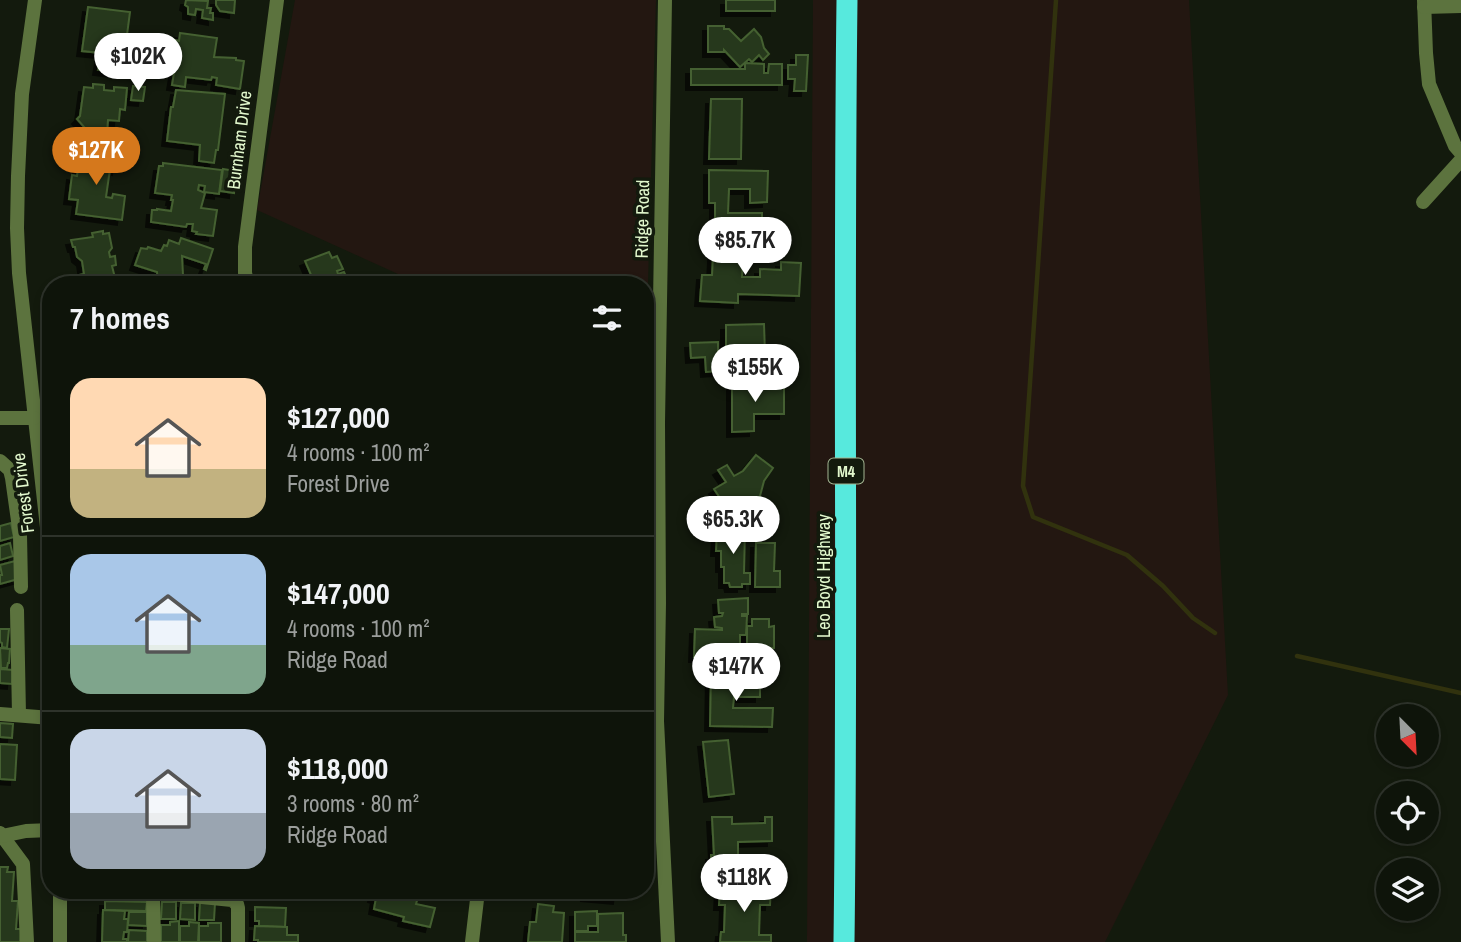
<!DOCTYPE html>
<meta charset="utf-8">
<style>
body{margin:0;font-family:"Archivo Narrow",sans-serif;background:#1c2118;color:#f1f3f6;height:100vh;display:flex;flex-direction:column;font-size:26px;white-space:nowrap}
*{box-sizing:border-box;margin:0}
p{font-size:23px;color:#9b9e9c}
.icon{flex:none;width:38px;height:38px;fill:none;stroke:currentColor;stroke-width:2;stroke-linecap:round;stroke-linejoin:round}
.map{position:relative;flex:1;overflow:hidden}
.drawer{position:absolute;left:42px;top:276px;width:612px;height:623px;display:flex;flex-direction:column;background:#0e140a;border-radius:28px;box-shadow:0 4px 10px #0003,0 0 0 2px #2e332b}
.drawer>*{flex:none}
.needle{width:46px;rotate:156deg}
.buttons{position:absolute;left:1376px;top:704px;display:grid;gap:14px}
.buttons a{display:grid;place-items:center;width:63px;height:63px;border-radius:50%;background:#0e140a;box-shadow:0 4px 10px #0003,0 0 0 2px #2e332b;font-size:35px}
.price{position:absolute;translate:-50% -60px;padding:0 16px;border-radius:24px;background:#fff;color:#222;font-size:23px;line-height:46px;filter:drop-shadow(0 2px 4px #0008)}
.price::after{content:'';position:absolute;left:50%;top:42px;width:21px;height:16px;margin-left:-10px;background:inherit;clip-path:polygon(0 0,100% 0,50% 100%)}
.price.active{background:#d5781c;color:#fff}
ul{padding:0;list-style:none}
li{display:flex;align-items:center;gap:21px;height:175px;padding:0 28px}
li+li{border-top:2px solid #2e332b}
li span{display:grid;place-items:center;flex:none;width:196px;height:140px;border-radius:21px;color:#555}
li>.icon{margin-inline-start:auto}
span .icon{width:84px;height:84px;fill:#fffc;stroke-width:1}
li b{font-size:30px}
h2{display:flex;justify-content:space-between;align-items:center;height:84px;padding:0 28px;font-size:30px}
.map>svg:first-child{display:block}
</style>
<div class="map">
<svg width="1461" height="942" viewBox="0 0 1461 942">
<defs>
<filter id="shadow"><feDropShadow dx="-5" dy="5" stdDeviation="0" flood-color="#0009"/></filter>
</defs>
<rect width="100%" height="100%" fill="#131a0d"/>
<g fill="#231711">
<path d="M295,0h361l-8,283 -14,2h-194l-42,-11 -141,-64z"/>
<path d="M813,0h376l39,695 -123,247h-298z"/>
</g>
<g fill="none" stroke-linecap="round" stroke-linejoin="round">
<g stroke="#31320e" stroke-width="4.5">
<path d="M1056,0l-33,486 10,31 94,38 36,31 30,32 22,15"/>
<path d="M1297,656l164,37"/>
</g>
</g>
<g fill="#27381c" stroke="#446130" stroke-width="2" filter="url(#shadow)">
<path d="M186,0l22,1 -1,7h4l-1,5h3v7l-11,-2 1,-8 -7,-1 -1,6 -7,-1v-7l-3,-2z"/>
<path d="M216,0h19l-1,13 -14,-2 -4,-6z"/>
<rect x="726" y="0" width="49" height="11"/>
<path d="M88,7l42,5 -8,61 -24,-3 3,-17 -19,-2z"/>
<path d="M708,26h16v3h5l12,12 13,-12 7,8 3,11 5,6 -6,6 -4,-5 -7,7 -3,-3 -9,8 -16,-17v2h-16z"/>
<path d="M180,33l37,5 -3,19 22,1v2l8,1 -4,28 -24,-4 1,-7 -5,-1 -1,3 -25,-3 -1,10 -13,-2 3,-18 -8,-1 4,-27 8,2z"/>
<path d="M796,55h12l-2,36h-12l1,-12h-7v-14h8z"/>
<path d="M745,63l19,1v9h4l1,-9h13v21h-91v-16h54z"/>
<path d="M93,84l11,1v5l10,1v-4l13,1 -2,22 -5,-1 -1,12 -11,-1 -1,14h-4l-1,10h-2l-1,4 -16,-2 2,-18 -8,-9 3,-3 4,-29 9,1z"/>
<path d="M133,86l12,1 -2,14 -12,-1z"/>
<path d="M176,90l49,4 -7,56h-2l-2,13 -15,-2 1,-16 -33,-4 4,-34h2z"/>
<path d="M711,99h31l-1,60h-32z"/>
<path d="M81,151l38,4 -2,15 -7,-1 -4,28 6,1 1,-4 12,2 -3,24 -46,-6 2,-14 -9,-1 3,-24 5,1z"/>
<path d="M163,163l59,7 -3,24 -15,-2 1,-6 -6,-1 -1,5 7,3 -4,15 16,2 -4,26 -17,-2 1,-2 -5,-1 1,-7h-6l-1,3 -35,-5 1,-12h5v-1l14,2 2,-11h-2l1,-5 -17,-2 4,-27h4z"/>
<path d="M223,169l13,2 -2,22 -14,-2z"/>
<path d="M709,170l59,1 -1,31 -17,1v-14h-21l-1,24h34v14h-47v-24h-6z"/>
<path d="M103,231v3l6,-1 3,15 -3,4 1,5 5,-1 1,9 -4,1 3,12 -9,1 2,6h-27l-2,-10 5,-1 -2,-13 -5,-4 -2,-10h-2l-2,-7 22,-3 -1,-4z"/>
<path d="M181,238l32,11 -7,21 -2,-1 2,-5 -24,-8 1,19h-5v7h5v3h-27l2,-1 -1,-12 -22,-7 6,-17 6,1 1,-2 13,4 3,-6 3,1 2,-6 10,4z"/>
<path d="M714,240l30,1 -2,36h18v-8l21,1v-8l20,1 -2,33 -61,-2v9l-38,-2 2,-26h10z"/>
<path d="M329,252l3,6 5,-2 6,13 -6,2 1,3 6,-2 4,9 -6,2 1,2h-35l-3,-6 7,-2 -7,-16z"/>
<path d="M764,324l1,30h25l1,23 -65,1v-53z"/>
<path d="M718,342v29l-12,1 -1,-15 -14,1 -1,-15z"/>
<path d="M732,385h52v29h-30v17l-22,1z"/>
<path d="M756,455l17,13 -9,13 -4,15 -17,12 -8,-9 -12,16 -15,2 -2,-17 14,-2 -6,-9 12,-7 -8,-12 9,-5 7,11 9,-5z"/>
<path d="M11,523l3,14 -14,4v-15z"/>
<path d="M721,528l24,1 -1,44h6v11h-8v3h-12l-1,-4h-5v-16h-3v-16h-5l1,-18h4z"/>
<path d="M10,543l3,13 -13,4v-14z"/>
<path d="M756,543h19l-1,28h6v16h-25z"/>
<path d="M15,561l3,18 -18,5v-9h2l-2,-10z"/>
<path d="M748,598v16h-6v2h5l-1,19h-6v9l3,1v12h-49l1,-28 27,1v-2l-7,-1 -1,-10 8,-1 1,-3h-4l-1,-13z"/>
<path d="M752,619h17v8l5,-1v22h-27v-22h5z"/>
<path d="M0,629h9l-2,19 -5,-1v-4l-2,-1z"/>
<path d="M0,648l10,1 -1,14h-1l-1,5h-6z"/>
<path d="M0,669l13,1 -1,14 -12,-1z"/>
<path d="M711,674h24v3l25,1v19h-26l-1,11h40l-1,19 -62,-1z"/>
<path d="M0,723l13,1 -1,14 -12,-1z"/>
<path d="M728,740l6,54 -25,3 -6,-55z"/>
<path d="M0,744l17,1 -2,35 -15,-1z"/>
<path d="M712,817h20v7l33,-1v-6h7v24l-34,1v26h-27v-13h3z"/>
<path d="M0,867h8l-1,5h7l-2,29h6l-2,28h5l-1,13h-20z"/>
<path d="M720,887l51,1 -1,17h-10l-1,30h12v7h-51l1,-10h3l1,-27h-6z"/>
<path d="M375,891h39l-1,5 5,1 -2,7 19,4 -5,19 -27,-6 1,-4 -30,-8 2,-11 -3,-1z"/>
<path d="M587,891h32l-1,8 -32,-3z"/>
<path d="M105,901l42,1 -1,9 -41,-1z"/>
<path d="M162,902h14v17h-15z"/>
<path d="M181,903h14v17l-15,-1z"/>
<path d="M200,903h15l-1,17h-15z"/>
<path d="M538,904l16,2 -1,6 11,1 -2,29h-34l2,-20h6z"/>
<path d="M255,907l31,1 -1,19 -26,-1v-5h-4z"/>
<path d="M103,910l22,1 -1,8h4l-1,13h-3l-1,7h4v3h-25z"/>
<path d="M597,911v15h-9v5h-13v-19z"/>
<path d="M129,912h18v14l-19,-1z"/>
<path d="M623,913v22h3v7h-51v-10h23v-18z"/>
<path d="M179,921v21h-18v-17h9v-3z"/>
<path d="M189,922l10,1 -1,19h-18v-16h9z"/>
<path d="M208,923h13v19h-22v-16h9z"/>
<path d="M255,926l32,1v8h11v7h-40v-2h-4z"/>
<path d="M129,930l18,1v11h-19z"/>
</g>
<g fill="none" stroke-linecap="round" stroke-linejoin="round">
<g stroke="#5c733e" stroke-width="14">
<path d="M35,0l-13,94 -4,82 -1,52 2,45 32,291"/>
<path d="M665,0l-7,423 1,180 -2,118 11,221"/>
<path d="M1424,0l2,53 3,31 26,62 6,7"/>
<path d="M1424,7l37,-1"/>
<path d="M1423,202l38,-42"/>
<path d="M248,285l-3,-12v-26l32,-247"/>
<path d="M0,418h34"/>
<path d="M0,461l10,9 2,8 8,57 1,52"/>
<path d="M17,610l2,105"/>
<path d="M51,668v11"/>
<path d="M0,714l51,4"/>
<path d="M0,833l23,31 4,78"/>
<path d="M2,836l24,-5 25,-1"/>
<path d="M60,891l112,3 60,6 5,4 1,4v34"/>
<path d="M60,891v51"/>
<path d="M153,894l1,48"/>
<path d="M472,942l6,-51"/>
</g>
<path stroke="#57e9dd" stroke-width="21" d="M844,942c4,-314 -1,-628 3,-942"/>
</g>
<g text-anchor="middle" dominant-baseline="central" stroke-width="7" stroke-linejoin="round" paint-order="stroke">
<rect fill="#131a0d" stroke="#a4b593" stroke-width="2" x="828.5" y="458.5" width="35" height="25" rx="5"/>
<g font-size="16" font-weight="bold" fill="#e2f8cd">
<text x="846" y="471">M4</text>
</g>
<g font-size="18" fill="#e2f8cd" stroke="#131a0d">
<text transform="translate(239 140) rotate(-83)">Burnham Drive</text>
<text transform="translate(642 219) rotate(-89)">Ridge Road</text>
<text transform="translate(23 493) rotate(-97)">Forest Drive</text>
<text transform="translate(823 576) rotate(-90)">Leo Boyd Highway</text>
</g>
</g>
</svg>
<div class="buttons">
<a><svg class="needle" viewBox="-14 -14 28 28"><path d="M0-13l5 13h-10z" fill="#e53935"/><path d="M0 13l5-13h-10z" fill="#9b9e9c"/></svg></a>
<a><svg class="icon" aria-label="locate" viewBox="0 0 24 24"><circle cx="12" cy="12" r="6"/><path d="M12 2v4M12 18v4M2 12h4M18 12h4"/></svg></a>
<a><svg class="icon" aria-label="layers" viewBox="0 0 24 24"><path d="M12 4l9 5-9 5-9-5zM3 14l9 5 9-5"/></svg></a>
</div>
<b class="price" style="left:138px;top:93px">$102K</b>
<b class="price active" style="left:96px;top:187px">$127K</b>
<b class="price" style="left:745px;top:277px">$85.7K</b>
<b class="price" style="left:755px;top:404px">$155K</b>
<b class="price" style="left:733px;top:556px">$65.3K</b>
<b class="price" style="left:736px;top:703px">$147K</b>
<b class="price" style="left:744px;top:914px">$118K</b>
<section class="drawer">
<h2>7 homes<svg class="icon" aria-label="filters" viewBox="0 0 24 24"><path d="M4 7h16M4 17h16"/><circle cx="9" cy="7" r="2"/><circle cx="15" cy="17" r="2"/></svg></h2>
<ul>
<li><span style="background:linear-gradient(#ffd9b3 65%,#c2b280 0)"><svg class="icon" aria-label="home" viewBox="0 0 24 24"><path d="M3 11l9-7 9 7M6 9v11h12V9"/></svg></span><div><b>$127,000</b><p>4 rooms · 100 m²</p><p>Forest Drive</p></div></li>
<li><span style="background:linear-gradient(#a9c7e8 65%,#7fa58c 0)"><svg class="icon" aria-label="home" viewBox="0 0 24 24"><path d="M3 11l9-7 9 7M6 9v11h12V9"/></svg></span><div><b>$147,000</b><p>4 rooms · 100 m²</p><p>Ridge Road</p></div></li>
<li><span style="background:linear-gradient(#c9d6e8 60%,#9aa5b1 0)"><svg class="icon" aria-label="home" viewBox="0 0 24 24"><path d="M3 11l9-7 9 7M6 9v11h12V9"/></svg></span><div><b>$118,000</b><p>3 rooms · 80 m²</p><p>Ridge Road</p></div></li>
</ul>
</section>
</div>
